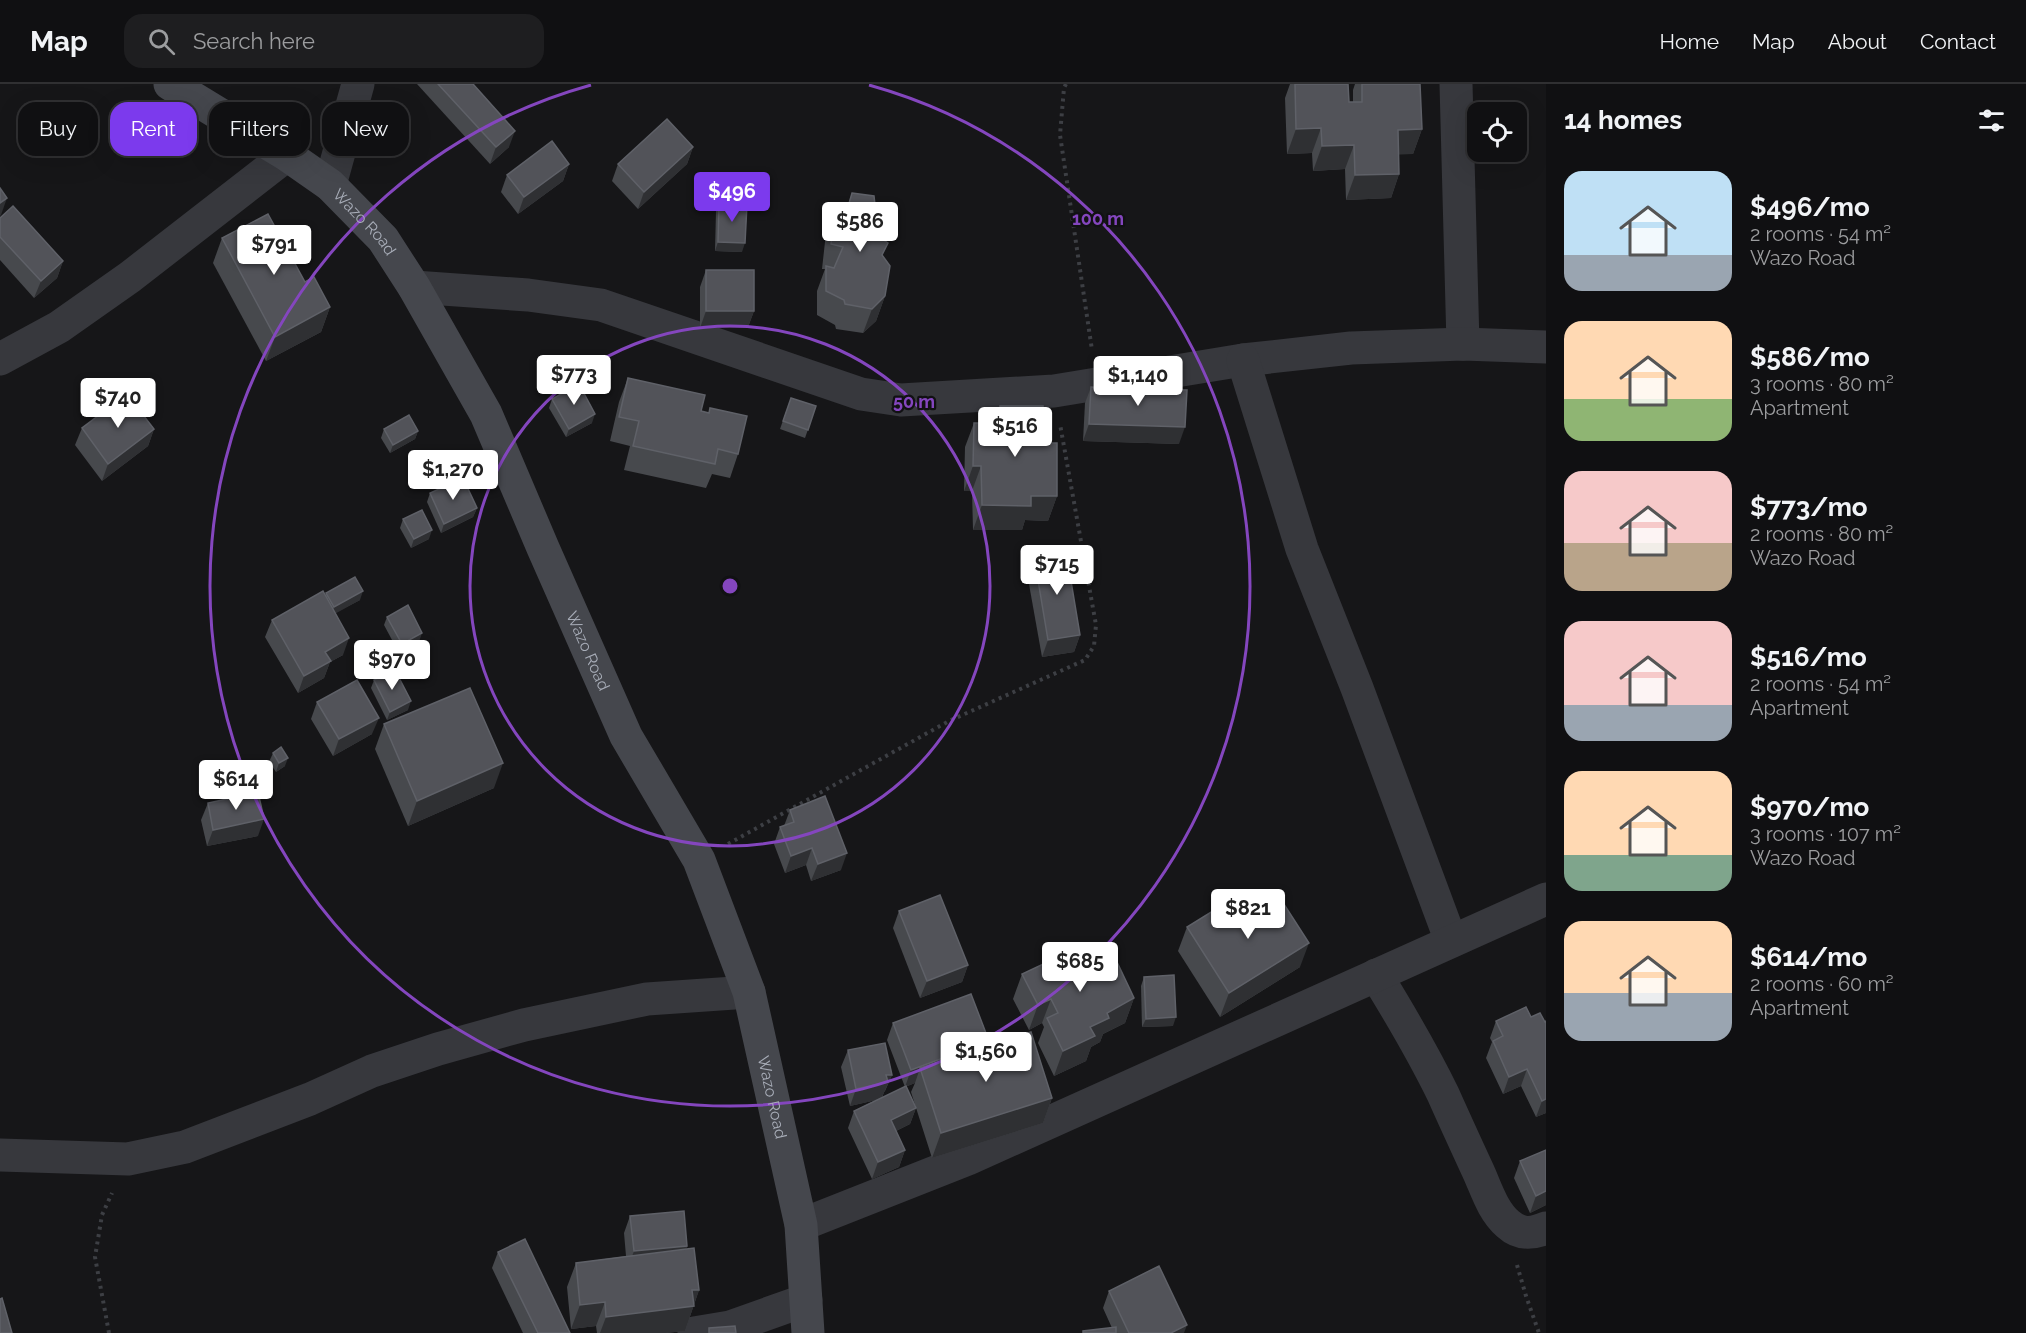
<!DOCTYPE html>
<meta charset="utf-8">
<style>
body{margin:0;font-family:Raleway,sans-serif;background:#1e1e20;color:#f1f3f6;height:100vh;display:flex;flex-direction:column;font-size:22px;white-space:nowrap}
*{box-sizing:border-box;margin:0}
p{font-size:20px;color:#9c9d9f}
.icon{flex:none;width:33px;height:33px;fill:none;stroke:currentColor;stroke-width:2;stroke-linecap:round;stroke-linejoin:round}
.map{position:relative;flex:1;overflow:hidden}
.sheet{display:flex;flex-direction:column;background:#101012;width:480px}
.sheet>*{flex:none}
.banner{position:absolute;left:18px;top:18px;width:570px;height:54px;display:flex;gap:12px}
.tools{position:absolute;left:1467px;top:18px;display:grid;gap:12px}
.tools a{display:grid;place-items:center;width:60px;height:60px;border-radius:12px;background:#101012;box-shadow:0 6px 24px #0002,0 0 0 2px #303032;font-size:30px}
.price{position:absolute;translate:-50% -51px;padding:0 14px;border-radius:6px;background:#fff;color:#222;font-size:20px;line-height:39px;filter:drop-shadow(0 2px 3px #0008)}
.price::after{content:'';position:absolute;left:50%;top:36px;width:18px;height:14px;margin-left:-9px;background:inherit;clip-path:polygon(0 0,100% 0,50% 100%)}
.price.selected{background:#7c3aed;color:#fff}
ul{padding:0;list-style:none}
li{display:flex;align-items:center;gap:18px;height:150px;padding:0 18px}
li span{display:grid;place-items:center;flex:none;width:168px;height:120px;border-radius:18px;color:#555}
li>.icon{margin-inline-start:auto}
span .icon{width:72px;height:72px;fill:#fffc;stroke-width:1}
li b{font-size:26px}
h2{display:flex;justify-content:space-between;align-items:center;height:72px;padding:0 18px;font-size:26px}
.pill{padding:0 21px;border-radius:18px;background:#101012;box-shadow:0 6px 24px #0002,0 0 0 2px #303032;font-size:21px;line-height:54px}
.pill.selected{background:#7c3aed;color:#fff}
header{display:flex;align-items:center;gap:36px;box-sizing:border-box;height:84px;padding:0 30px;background:#101012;border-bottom:2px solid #303032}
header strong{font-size:28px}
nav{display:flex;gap:33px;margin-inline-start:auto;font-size:21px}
.search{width:420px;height:54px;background:#1e1e20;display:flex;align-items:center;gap:15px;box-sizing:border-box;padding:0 21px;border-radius:18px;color:#9c9d9f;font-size:22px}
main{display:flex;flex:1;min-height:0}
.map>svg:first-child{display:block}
</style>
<header>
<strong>Map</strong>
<div class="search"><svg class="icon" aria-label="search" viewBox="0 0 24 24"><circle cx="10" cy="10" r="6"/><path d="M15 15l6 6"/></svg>Search here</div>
<nav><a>Home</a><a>Map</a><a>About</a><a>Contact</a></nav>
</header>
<main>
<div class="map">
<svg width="1546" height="1249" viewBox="0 0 1546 1249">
<rect width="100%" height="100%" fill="#161618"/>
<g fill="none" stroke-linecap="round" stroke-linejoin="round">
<g stroke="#3d3f44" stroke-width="4" stroke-dasharray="3 4.5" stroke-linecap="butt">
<path d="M1066,0l-2,4 -4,47 32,215"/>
<path d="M728,760l221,-123 136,-61 9,-14 2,-21 -36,-201"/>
<path d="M1517,1181l9,31 13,37"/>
<path d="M109,1249l-14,-76 7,-42 10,-22"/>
</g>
<g stroke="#37383d" stroke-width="33">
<path d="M1456,0l7,260"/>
<path d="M330,101l28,-101"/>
<path d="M414,203l114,8 73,10 260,89 40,6 153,-9 189,-31 108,-12 112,-4 83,3"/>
<path d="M0,275l59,-32 71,-50 157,-122"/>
<path d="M1243,276l59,189 55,139 94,253"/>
<path d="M1376,891c24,39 47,78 67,119 12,27 24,53 36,79 8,18 14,38 29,51 12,11 24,10 38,4"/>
<path d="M0,1071l128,4 57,-12 125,-48 62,-28 66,-22 86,-24 123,-26 102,-7"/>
<path d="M801,1141l167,-66 578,-260"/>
<path d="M694,1249l36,-6 76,-27"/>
</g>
<path stroke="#45474d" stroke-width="33" id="s1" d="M170,0l117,71 43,30 53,54 31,48 72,127 57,134 83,188 73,124 50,132 52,233 7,108"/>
</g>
<g fill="#47494d">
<path d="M417,0h56l36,63 -19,17z"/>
<path d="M1290,0h58l1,18h4v-12l2,-6h65l2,45 -9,25h-14v20l-8,24 -45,2 -1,-31 -32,2 -1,-18 -25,1 -2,-56z"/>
<path d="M693,63l-6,17 -49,45 -26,-28 6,-17z"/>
<path d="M569,80l-6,17 -45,33 -17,-22 6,-17z"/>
<path d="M852,109l23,12 7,34 1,17 2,40 -9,25 -13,12 -27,-4 -1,-4 -18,-10v-24l8,-22h-3l4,-36 9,-25 12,-1z"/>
<path d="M719,119l23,49 -27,-1 1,-40z"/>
<path d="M0,134l63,43 -6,17 -23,20 -34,-38z"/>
<path d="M222,154l83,44 25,25 -9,25 -55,29 -53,-98z"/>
<path d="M706,186l48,41 -6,16 -48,1v-41z"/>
<path d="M628,294l73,33 8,2 1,-5 28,46 -8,24 -18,-4 -6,14 -82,-18 6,-24 -20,-5 9,-39z"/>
<path d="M1091,303l88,57 -96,-3 2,-38z"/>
<path d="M791,314l25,8 -11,32 -25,-9z"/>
<path d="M552,315l40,24 -26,14 -17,-29z"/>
<path d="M1000,322l43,37 14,53 -9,25 -23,-1 -3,10h-49l-1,-39h-8l1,-44 9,-24h20z"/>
<path d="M82,344l72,1 -6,17 -46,35 -27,-36z"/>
<path d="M384,345l34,2 -3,8 -25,14 -9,-15z"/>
<path d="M430,409l47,15 -4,9 -32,16 -14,-31z"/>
<path d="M403,435l26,20 -18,9 -11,-20z"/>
<path d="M1034,472l46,79 -6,17 -32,5 -15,-84z"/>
<path d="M326,509l34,7 -25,13 8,42 -13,7 -6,16 -26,15 -33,-56 7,-17 53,-24z"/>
<path d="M387,533l32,25 -20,11 -15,-28z"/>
<path d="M374,596l34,30 -21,10 -16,-32z"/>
<path d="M317,618l55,32 -39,22 -22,-37z"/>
<path d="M384,640l110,64 -86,38 -33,-77z"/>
<path d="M273,669l12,13 -9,6 -7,-10z"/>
<path d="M208,719l50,33 -51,10 -6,-26z"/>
<path d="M790,726l51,60 -30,11 -5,-16 -21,8 -11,-29 6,-17 4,-1z"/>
<path d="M1275,822l25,61 -80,50 -42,-66 9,-24z"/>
<path d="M899,827l69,54 -6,17 -42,16 -27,-70z"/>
<path d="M1081,871l53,43 -9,25 -22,11 -3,8 -9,5 -5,14 -32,15 -16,-33 6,-16 -2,-4 -13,7 -16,-31 9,-25 40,-4 17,-8z"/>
<path d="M1144,893l29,49 -31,1 -1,-41z"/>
<path d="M1496,937h50v92l-10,4 -15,-31 -18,8 -17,-36 6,-16 -2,-4z"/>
<path d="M893,939l94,23 65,52 -9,25 -111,35 -21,-66 4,-9 -10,4 -18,-47z"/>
<path d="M848,966l44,25 -7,16 -1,1 -2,6 34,10 -6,16 -14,7 9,19 -6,17 -27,12 -24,-51 6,-17 22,-11 -26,6 -9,-39z"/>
<path d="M1520,1077l26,44 -16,8 -16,-35z"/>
<path d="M630,1132l57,30 -1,3 13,41 -14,41 -20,2h-68l-1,-7 -25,3 -4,-42 9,-24 50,-7 -2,-23z"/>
<path d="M498,1168l72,81h-47l-31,-65z"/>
<path d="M1109,1207l75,42h-101v-2l29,-3 -9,-20z"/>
</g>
<g fill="#2f3033">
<path d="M1321,44l-9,25 -25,1 9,-25z"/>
<path d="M1422,45l-9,25 -24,1 9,-25z"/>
<path d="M515,47l-6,16 -19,17 6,-17z"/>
<path d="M1354,61l-9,24 -32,2 9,-25z"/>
<path d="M693,63l-6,17 -49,45 6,-17z"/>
<path d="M569,80l-6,17 -45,33 6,-17z"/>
<path d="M1399,90l-8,24 -45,2 9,-25z"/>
<path d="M7,114l-6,17 -1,1v-13z"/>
<path d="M718,158l27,1 -3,9 -27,-1z"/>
<path d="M63,177l-6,17 -23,20 7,-17z"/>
<path d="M885,212l-9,25 -13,12 9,-24z"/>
<path d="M330,223l-9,25 -55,29 9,-24z"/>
<path d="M706,227h48l-6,16 -48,1z"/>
<path d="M595,330l-3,9 -26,14 3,-8z"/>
<path d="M1089,340l96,3 -6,17 -96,-3z"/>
<path d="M154,345l-6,17 -46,35 6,-17z"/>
<path d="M418,347l-3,8 -25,14 3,-8z"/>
<path d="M973,382h8l-9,25h-8z"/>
<path d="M1031,412h26l-9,25 -23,-1 -3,10h-49l9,-25z"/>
<path d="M477,424l-4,9 -32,16 3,-9z"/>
<path d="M432,446l-3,9 -18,9 3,-9z"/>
<path d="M363,507l-3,9 -29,16 3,-9z"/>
<path d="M422,549l-3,9 -20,11 3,-9z"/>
<path d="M1080,551l-6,17 -32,5 6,-17z"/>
<path d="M349,554l-6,17 -13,7 -6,16 -26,15 6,-17 21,-24z"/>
<path d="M411,617l-3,9 -21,10 3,-8z"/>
<path d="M379,634l-7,16 -39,22 6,-17z"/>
<path d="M288,674l-3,8 -9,6 3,-9z"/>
<path d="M503,679l-9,25 -86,38 9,-25z"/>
<path d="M264,735l-6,17 -51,10 6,-16z"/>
<path d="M812,764l-6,17 -21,8 6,-17z"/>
<path d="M847,769l-6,17 -30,11 7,-17z"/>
<path d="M1309,859l-9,24 -80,50 9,-24z"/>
<path d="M968,881l-6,17 -42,16 7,-17z"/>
<path d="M1134,914l-9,25 -22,11 -3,8 -9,5 -5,14 -32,15 9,-25 44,-38z"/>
<path d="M1051,915l-9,24 -13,7 9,-25z"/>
<path d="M1176,933l-3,9 -31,1 4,-8z"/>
<path d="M989,957l-6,17 -63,10 -5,15 -10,4 6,-17z"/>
<path d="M1527,985l-6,17 -18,8 6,-17z"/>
<path d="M886,991h6l-11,24 -31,7 6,-17z"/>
<path d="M1052,1014l-9,25 -111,35 9,-25z"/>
<path d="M1546,1015v14l-10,4 6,-16z"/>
<path d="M916,1024l-6,16 -26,13 7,-17z"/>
<path d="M905,1066l-6,17 -27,12 6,-17z"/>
<path d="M1546,1107v14l-16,8 6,-17z"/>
<path d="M687,1162l-6,17 -53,5 6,-17z"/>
<path d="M692,1206h7l-14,41 -20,2h-65l6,-16z"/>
<path d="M605,1218l-9,24 -25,3 9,-24z"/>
<path d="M1187,1241l-3,8h-13z"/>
</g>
<g fill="#525359" stroke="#5f6168" stroke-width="1.5">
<path d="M438,0h35l42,47 -19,16z"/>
<path d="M1295,0h53l1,18h13v-18h58l2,45 -24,1 1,44 -44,1 -1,-30 -32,1 -1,-18 -25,1z"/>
<path d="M667,35l26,28 -49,45 -26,-28z"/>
<path d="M552,57l17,23 -45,33 -17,-22z"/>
<path d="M0,104l7,10 -7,5z"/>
<path d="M852,109l22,3 1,9 16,3 -9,31 6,4 -6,12 8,11 -5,30 -13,13 -27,-5 -1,-4 -18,-9v-25l8,2 9,-21 -12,-3 4,-36 13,-1z"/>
<path d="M719,119l28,1 -2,39 -27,-1z"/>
<path d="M13,122l50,55 -22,20 -41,-44v-19z"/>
<path d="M268,130l37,68 9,-5 16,30 -55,30 -53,-99z"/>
<rect x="706" y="186" width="48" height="41"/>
<path d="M628,294l77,17 -4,16 8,2 1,-5 37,8 -9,38 -20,-5 -3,15 -82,-18 6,-25 -20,-4z"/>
<path d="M579,300l16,30 -26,15 -17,-30z"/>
<path d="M1091,303l96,3 -2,37 -96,-3z"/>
<path d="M127,310l27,35 -46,35 -26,-36z"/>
<path d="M791,314l25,8 -8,24 -25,-9z"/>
<path d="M1000,322h43v37h14v53h-26v10l-49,-1 -1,-39h-8l1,-43h26z"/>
<path d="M409,331l9,16 -25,14 -9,-16z"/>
<path d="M463,394l14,30 -33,16 -14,-31z"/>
<path d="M422,426l10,20 -18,9 -11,-20z"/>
<path d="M1066,467l14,84 -32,5 -14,-84z"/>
<path d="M355,493l8,14 -29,16 -8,-14z"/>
<path d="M323,507l26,47 -24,14 6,9 -27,15 -32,-56z"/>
<path d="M408,521l14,28 -20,11 -15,-27z"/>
<path d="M395,586l16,31 -21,11 -16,-32z"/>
<path d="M357,596l22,38 -40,21 -22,-37z"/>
<path d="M470,604l33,75 -86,38 -33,-77z"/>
<path d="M281,663l7,11 -9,5 -6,-10z"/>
<path d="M258,708l6,27 -51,11 -5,-27z"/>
<path d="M825,712l22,57 -29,11 -6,-16 -21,8 -11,-29 14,-5 -4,-12z"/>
<path d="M1265,807l10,15 7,-5 27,42 -80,50 -42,-66 29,-18 5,9z"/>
<path d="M940,811l28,70 -41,16 -28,-70z"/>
<path d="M1108,859l26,55 -27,15 2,5 -19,9 5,9 -32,15 -16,-33 11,-5 -7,-14 -13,6 -16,-31 34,-16 6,12 21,-10 -2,-5z"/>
<path d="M1174,891l2,42 -30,2 -2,-42z"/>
<path d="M971,910l18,47 -78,29 -18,-47z"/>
<path d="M1526,923l5,10 9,-4 5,9 1,-1v78l-4,2 -15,-32 -18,8 -16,-36 10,-5 -7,-15z"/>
<path d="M1031,948l21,66 -111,35 -21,-65z"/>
<path d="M885,959l7,32h-6l2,7 -32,7 -8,-39z"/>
<path d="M906,1002l10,22 -25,12 14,30 -27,12 -24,-51z"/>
<path d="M1546,1066v41l-10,5 -16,-35z"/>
<path d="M684,1127l3,35 -53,5 -4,-35z"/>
<path d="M525,1155l45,94h-32l-40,-81z"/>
<path d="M694,1164l5,42h-7l2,16 -88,11 -1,-15 -25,3 -4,-42z"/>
<path d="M1159,1182l28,59 -16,8h-42l-20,-42z"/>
<path d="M2,1214l10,35h-12v-34z"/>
<path d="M735,1242l1,7h-27v-5z"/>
<path d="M1116,1243v6h-33v-2z"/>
</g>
<g fill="none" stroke="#8446be" stroke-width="3">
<circle cx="730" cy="502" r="260"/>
<path d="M869 1A520 520 0 1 1 591 1"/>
</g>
<g text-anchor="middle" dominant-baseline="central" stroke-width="4.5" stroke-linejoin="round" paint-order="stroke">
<g font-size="16" fill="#a8adb8" stroke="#111113">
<text stroke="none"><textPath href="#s1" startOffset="240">Wazo Road</textPath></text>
<text stroke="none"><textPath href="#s1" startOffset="726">Wazo Road</textPath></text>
<text stroke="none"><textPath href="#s1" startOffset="1212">Wazo Road</textPath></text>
</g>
</g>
<circle cx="730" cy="502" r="9" fill="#8446be" stroke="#111113" stroke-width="3"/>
<g font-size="18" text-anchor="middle" font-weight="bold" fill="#8446be" stroke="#111113" stroke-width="4.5" stroke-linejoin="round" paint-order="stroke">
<text x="1098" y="141">100 m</text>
<text x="914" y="324">50 m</text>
</g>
</svg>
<div class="tools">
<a><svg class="icon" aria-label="locate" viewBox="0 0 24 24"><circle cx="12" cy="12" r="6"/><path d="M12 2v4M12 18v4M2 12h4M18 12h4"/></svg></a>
</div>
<b class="price selected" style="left:732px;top:139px">$496</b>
<b class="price" style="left:860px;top:169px">$586</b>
<b class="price" style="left:274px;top:192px">$791</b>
<b class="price" style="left:574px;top:322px">$773</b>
<b class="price" style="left:1138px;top:323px">$1,140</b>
<b class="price" style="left:118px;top:345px">$740</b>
<b class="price" style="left:1015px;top:374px">$516</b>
<b class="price" style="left:453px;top:417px">$1,270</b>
<b class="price" style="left:1057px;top:512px">$715</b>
<b class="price" style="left:392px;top:607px">$970</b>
<b class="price" style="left:236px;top:727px">$614</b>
<b class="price" style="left:1248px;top:856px">$821</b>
<b class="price" style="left:1080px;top:909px">$685</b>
<b class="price" style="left:986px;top:999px">$1,560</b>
<div class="banner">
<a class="pill">Buy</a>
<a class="pill selected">Rent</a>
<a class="pill">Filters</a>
<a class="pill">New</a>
</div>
</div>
<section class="sheet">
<h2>14 homes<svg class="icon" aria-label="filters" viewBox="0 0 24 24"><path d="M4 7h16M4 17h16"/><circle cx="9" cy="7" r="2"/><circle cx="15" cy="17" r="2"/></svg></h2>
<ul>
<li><span style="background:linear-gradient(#bfe0f5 70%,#9aa5b1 0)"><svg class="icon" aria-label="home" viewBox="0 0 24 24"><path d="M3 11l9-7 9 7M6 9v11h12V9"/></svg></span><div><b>$496/mo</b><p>2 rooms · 54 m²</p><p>Wazo Road</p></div></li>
<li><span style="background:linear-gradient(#ffd9b3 65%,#8fb573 0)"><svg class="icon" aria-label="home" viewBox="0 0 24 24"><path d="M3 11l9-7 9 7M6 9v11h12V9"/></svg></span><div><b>$586/mo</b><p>3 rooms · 80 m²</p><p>Apartment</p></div></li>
<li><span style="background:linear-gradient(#f6c9c9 60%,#b9a48a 0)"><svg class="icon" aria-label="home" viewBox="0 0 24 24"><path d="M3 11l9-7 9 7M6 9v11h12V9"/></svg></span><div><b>$773/mo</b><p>2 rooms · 80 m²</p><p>Wazo Road</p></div></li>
<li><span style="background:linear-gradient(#f6c9c9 70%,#9aa5b1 0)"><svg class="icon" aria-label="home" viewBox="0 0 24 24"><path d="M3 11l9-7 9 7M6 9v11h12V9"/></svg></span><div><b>$516/mo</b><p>2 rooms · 54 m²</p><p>Apartment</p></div></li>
<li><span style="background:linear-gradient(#ffd9b3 70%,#7fa58c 0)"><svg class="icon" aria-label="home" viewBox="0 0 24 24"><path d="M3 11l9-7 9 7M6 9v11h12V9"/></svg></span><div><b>$970/mo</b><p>3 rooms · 107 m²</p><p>Wazo Road</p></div></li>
<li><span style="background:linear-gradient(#ffd9b3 60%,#9aa5b1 0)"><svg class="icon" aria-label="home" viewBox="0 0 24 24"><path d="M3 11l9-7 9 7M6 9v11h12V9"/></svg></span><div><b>$614/mo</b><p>2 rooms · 60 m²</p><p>Apartment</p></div></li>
</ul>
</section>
</main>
